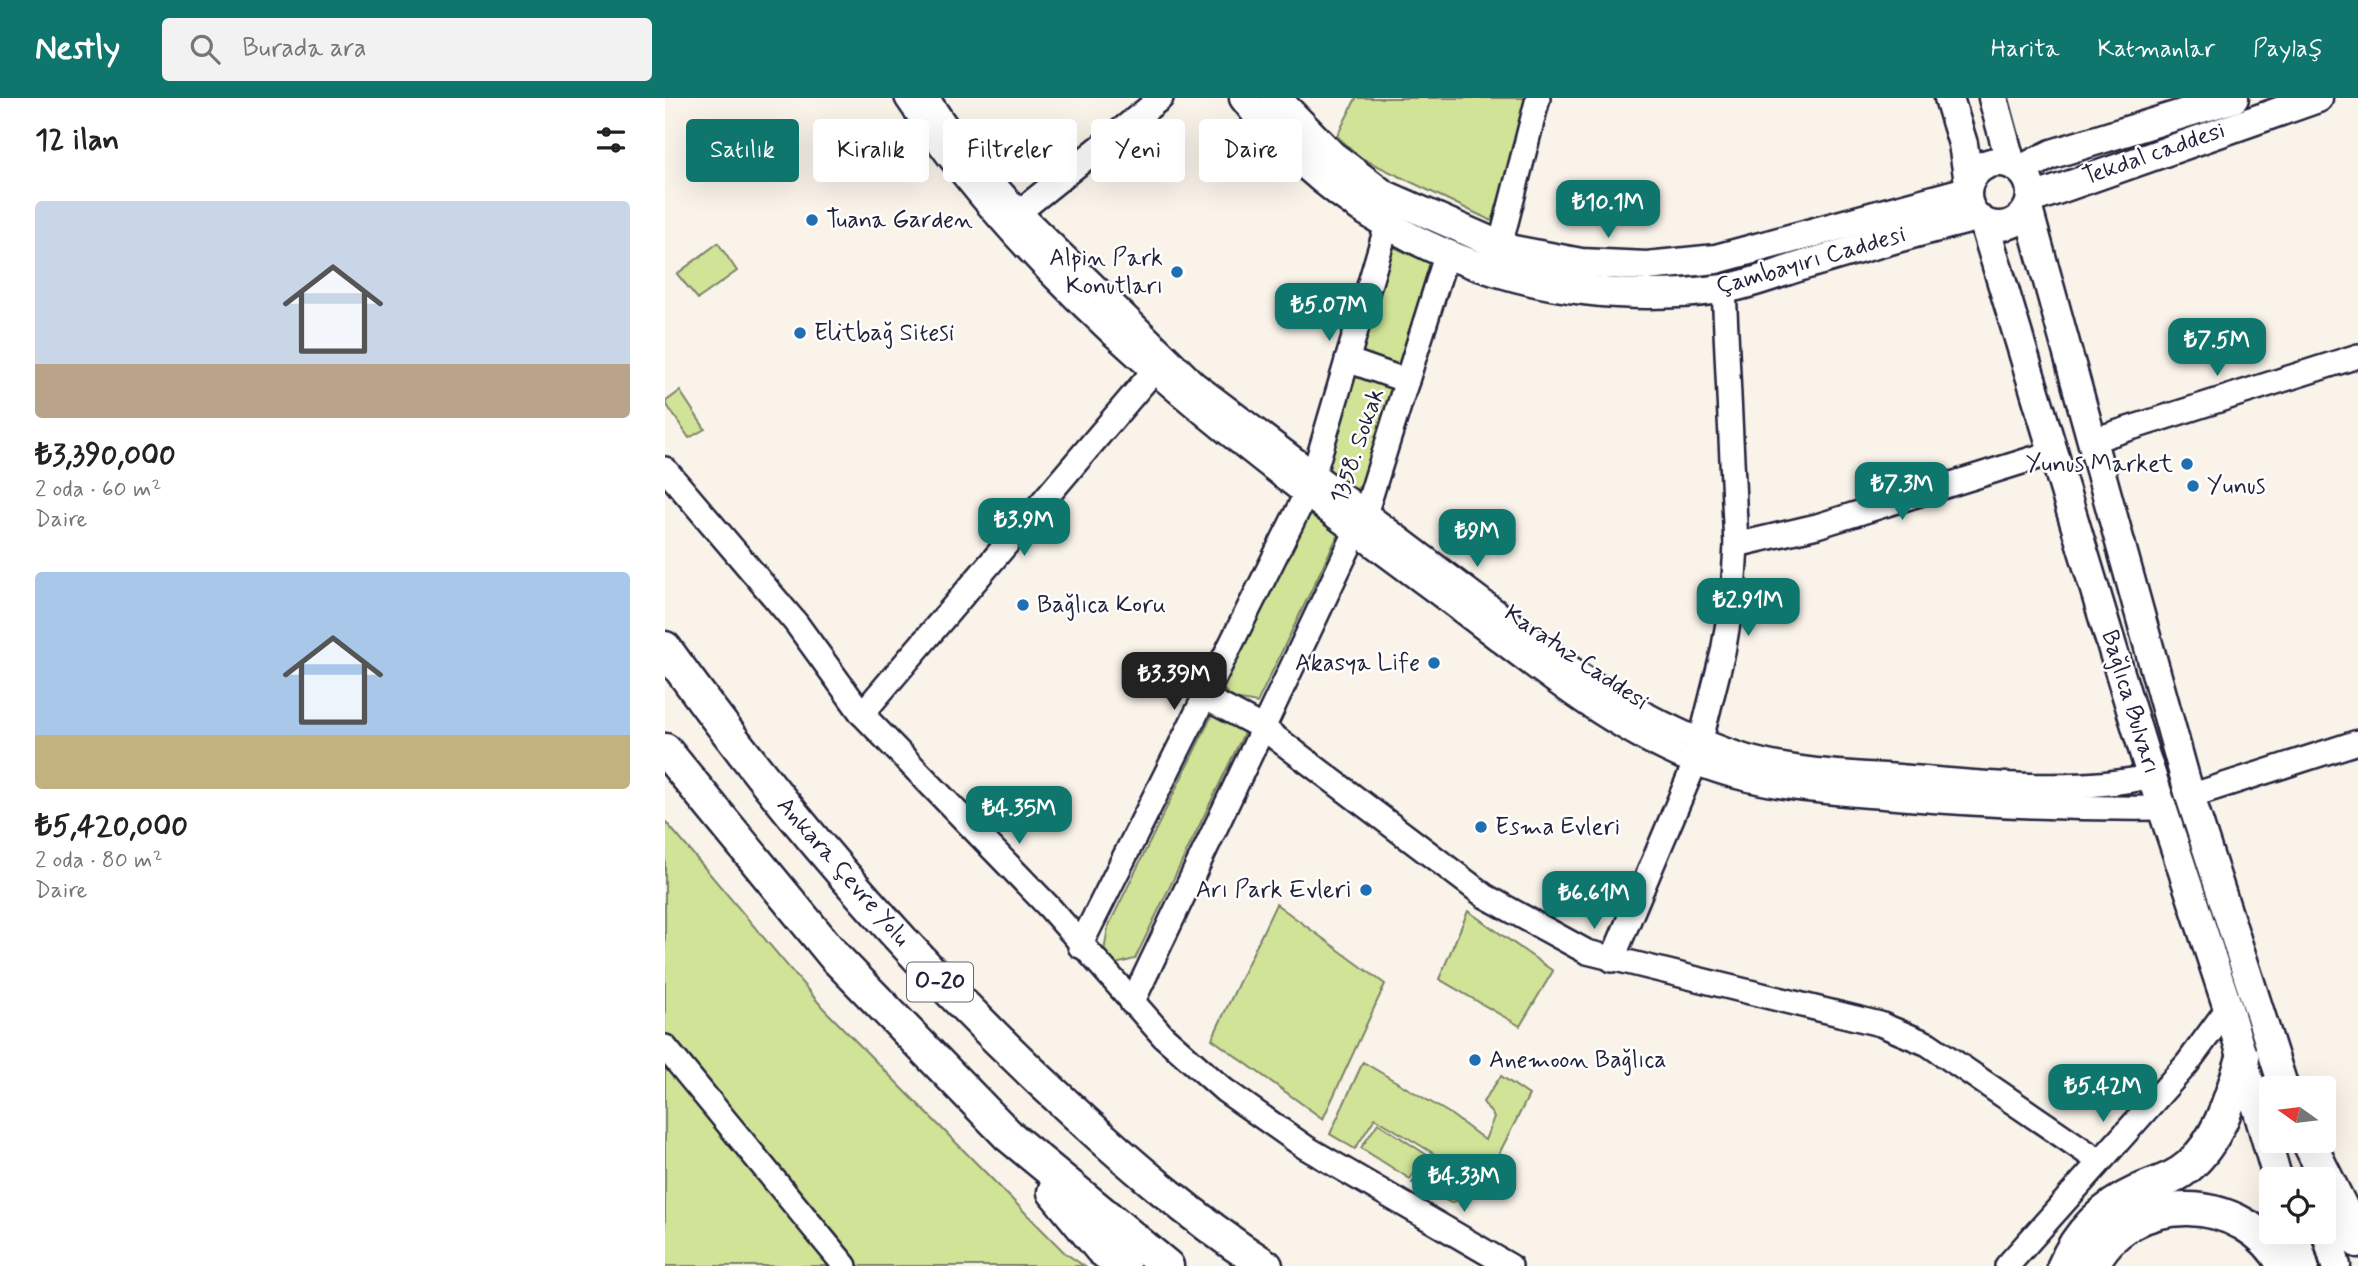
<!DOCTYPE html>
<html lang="tr">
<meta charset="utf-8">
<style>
body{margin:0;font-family:Mynerve,sans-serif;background:#f2f2f2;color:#222;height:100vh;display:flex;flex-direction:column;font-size:26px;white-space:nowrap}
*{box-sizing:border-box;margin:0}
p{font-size:23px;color:#767676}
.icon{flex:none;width:38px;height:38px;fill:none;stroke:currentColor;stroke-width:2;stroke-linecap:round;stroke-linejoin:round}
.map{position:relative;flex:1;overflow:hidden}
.drawer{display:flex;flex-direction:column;background:#fff;width:665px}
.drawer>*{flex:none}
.hud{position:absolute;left:21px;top:21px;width:665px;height:63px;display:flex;gap:14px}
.needle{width:46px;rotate:284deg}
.fabs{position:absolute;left:1594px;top:978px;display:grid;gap:14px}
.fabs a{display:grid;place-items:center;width:77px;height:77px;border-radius:7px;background:#fff;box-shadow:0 7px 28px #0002;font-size:35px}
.price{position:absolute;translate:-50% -60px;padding:0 16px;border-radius:14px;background:#0f766e;color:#fff;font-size:23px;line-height:46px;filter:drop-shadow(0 2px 4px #0008)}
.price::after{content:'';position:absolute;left:50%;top:42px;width:21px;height:16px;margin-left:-10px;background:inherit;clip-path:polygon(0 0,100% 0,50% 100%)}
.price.selected{background:#222;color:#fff}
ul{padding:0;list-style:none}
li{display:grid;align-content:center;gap:14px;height:371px;padding:0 35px}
li span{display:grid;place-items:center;height:217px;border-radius:7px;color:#555}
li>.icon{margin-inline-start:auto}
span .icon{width:126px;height:126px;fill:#fffc;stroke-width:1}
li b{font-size:30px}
h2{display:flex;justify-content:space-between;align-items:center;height:84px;padding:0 35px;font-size:30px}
.tag{padding:0 24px;border-radius:7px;background:#fff;box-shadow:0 7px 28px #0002;font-size:24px;line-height:63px}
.tag.selected{background:#0f766e;color:#fff}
header{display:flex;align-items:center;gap:42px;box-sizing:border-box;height:98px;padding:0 35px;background:#0f766e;color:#fff}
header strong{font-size:33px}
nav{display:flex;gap:38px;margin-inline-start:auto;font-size:24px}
.search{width:490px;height:63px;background:#f2f2f2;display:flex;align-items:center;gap:18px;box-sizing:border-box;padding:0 24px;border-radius:7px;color:#767676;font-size:26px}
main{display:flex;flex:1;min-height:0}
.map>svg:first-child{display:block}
</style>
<header>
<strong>Nestly</strong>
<div class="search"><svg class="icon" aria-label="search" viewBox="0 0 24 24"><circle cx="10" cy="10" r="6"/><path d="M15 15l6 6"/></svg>Burada ara</div>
<nav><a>Harita</a><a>Katmanlar</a><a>Paylaş</a></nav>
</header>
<main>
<section class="drawer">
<h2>12 ilan<svg class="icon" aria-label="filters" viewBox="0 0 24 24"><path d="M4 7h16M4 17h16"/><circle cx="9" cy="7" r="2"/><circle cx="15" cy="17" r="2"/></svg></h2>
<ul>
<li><span style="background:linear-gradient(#c9d6e8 75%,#b9a48a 0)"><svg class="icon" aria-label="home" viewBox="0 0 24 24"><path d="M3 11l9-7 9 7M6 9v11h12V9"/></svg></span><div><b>₺3,390,000</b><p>2 oda · 60 m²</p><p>Daire</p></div></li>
<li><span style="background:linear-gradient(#a9c7e8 75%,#c2b280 0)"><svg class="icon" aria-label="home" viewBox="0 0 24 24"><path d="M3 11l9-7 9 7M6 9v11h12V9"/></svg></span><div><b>₺5,420,000</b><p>2 oda · 80 m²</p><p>Daire</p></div></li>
</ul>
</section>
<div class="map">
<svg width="1693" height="1168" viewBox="0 0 1693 1168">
<rect width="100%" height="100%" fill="#f9f3ea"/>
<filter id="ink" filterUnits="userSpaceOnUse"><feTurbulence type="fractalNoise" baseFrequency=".0143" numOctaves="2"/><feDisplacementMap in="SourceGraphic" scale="14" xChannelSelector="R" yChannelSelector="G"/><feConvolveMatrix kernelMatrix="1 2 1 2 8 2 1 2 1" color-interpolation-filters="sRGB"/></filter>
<g filter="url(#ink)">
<g fill="#d1e397" stroke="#7a8269" stroke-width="2">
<path d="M691,0h174l-38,123 -131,-63 -24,-22z"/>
<path d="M53,145l19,28 -39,28 -21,-25z"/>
<path d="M726,148l39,17 -69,222 -8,8 -29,-19z"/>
<path d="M15,293l25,38 -16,9 -24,-36z"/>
<path d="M646,415l28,20 -82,170 -23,-4 -12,-11 75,-156z"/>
<path d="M550,611l30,22 -110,228 -19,5 -12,-12 4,-25z"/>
<path d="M0,723l159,188 241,244 19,13h-419z"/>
<path d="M611,806l109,80 -62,135 -111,-80z"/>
<path d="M803,813l85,60 -33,55 -81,-47z"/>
<path d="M698,964l86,51 36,27 9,-23 -11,-15 18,-26 28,19 -49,96 -29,12 -39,-20 21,-30 -58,-35 -20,31 -25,-15z"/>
<path d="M713,1025l49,32 -17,24 -49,-31z"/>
</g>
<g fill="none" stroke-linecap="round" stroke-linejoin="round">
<defs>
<g id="minor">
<path d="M242,0c138,207 339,353 536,499 79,59 160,129 253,166 62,25 128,29 194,34 91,8 181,12 272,11"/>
<path d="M262,0l30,44 62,70 176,172 381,288c53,36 109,66 170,85 51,15 105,16 158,20 82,6 168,17 249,-1"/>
<path d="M354,114l142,-114"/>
<path d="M835,148l38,-148"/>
<path d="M781,158l-80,255 -103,217 222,168 102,56 293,72 48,20 171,117"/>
<path d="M682,262l60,21"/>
<path d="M1425,343l268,-85"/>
<path d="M0,371l131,154 66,91 187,193 114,129 61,54 81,57 205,119"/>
<path d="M649,375l73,-248"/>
<path d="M1071,447l81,-19 237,-74"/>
<path d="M197,616l290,-341"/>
<path d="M1525,698l168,-54"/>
<path d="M415,848l225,-450"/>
<path d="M947,862l83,-197 28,-111 10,-58 3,-49 -12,-256"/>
<path d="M467,905l131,-275 -57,-30"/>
<path d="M0,949l180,219"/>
<path d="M1342,1168l180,-202 41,-56"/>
</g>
<g id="major">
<path d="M579,0c112,147 296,216 478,191 29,-4 58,-17 86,-25 56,-17 112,-33 169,-47"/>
<path d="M611,0l57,58 50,38 125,55 73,14 66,3 69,-7 251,-68"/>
<path d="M1284,0l14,46 6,38"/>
<path d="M1328,0l18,66"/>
<circle cx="1334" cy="96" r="32"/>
<path d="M1355,72l32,-16 182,-56"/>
<path d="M1366,101l287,-101"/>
<path d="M1363,111l162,587 94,292"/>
<path d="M1319,125l162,536 82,249 50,172"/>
<path d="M1659,1125l12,43"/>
<path d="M1629,1134l10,34"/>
</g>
<g id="highway">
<path d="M0,550c117,163 248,315 396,452 64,60 131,118 205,166"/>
<path d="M0,652l170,207 174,179 158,130"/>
<path d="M1643,1043l50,100"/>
<path d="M389,1094l47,57 22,17"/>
<path d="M1399,1168c13,-33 40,-59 73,-74 18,-9 35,-11 52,-26 31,-27 42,-70 54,-108"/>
<path d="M1427,1168c37,-78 154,-74 192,0"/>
</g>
</defs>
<use href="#minor" stroke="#22223b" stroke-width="28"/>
<use href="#major" stroke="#22223b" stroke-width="33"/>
<use href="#highway" stroke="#22223b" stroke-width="37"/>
<use href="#minor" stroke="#fff" stroke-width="23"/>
<use href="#major" stroke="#fff" stroke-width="28"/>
<use href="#highway" stroke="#fff" stroke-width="32"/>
</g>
</g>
<g fill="#1f6fb2" stroke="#fff" stroke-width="2.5">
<circle cx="147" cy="122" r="7"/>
<circle cx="512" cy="174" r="7"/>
<circle cx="135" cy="235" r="7"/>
<circle cx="1522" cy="366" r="7"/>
<circle cx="1528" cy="388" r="7"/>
<circle cx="358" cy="507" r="7"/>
<circle cx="769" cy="565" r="7"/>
<circle cx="816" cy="729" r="7"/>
<circle cx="701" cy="792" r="7"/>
<circle cx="810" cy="962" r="7"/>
</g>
<g text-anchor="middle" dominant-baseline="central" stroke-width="5" stroke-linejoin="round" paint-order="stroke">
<rect fill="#fff" stroke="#646476" stroke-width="2" x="242" y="864.5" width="66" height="39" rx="5"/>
<g font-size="23" font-weight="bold" fill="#22223b">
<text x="275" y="884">O-20</text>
</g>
<g font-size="24" fill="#22223b" stroke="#fff">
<text transform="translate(1489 56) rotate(-19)">Tekdal caddesi</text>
<text transform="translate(1146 163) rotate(-16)">Çambayırı Caddesi</text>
<text transform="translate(693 348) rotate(-71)">1358. Sokak</text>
<text transform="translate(911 560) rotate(34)">Karatuz Caddesi</text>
<text transform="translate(1465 604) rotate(73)">Bağlıca Bulvarı</text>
<text transform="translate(178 774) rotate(49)">Ankara Çevre Yolu</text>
</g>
<g font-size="24" fill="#22223b" stroke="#fff" text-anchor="start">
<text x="161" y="122">Tuana Garden</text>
<text x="498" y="160" text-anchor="end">Alpin Park<tspan x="498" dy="28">Konutları</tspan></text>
<text x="149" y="235">Elitbağ Sitesi</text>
<text x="1508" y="366" text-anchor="end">Yunus Market</text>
<text x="1542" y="388">Yunus</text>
<text x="372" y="507">Bağlıca Koru</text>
<text x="755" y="565" text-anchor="end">Akasya Life</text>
<text x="830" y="729">Esma Evleri</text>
<text x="687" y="792" text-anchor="end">Arı Park Evleri</text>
<text x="824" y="962">Anemoon Bağlıca</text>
</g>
</g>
</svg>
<div class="fabs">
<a><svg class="needle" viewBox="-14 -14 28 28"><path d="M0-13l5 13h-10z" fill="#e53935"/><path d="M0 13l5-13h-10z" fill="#767676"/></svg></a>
<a><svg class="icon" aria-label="locate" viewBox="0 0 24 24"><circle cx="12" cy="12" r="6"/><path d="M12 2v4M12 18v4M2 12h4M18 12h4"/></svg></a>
</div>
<b class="price" style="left:943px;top:142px">₺10.1M</b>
<b class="price" style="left:664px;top:245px">₺5.07M</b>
<b class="price" style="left:1552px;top:280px">₺7.5M</b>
<b class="price" style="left:1237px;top:424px">₺7.3M</b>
<b class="price" style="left:359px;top:460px">₺3.9M</b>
<b class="price" style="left:812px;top:471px">₺9M</b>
<b class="price" style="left:1083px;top:540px">₺2.91M</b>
<b class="price selected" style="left:509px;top:614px">₺3.39M</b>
<b class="price" style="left:354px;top:748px">₺4.35M</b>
<b class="price" style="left:929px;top:833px">₺6.61M</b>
<b class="price" style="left:1438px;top:1026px">₺5.42M</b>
<b class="price" style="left:799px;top:1116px">₺4.33M</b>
<div class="hud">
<a class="tag selected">Satılık</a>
<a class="tag">Kiralık</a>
<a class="tag">Filtreler</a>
<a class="tag">Yeni</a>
<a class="tag">Daire</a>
</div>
</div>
</main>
